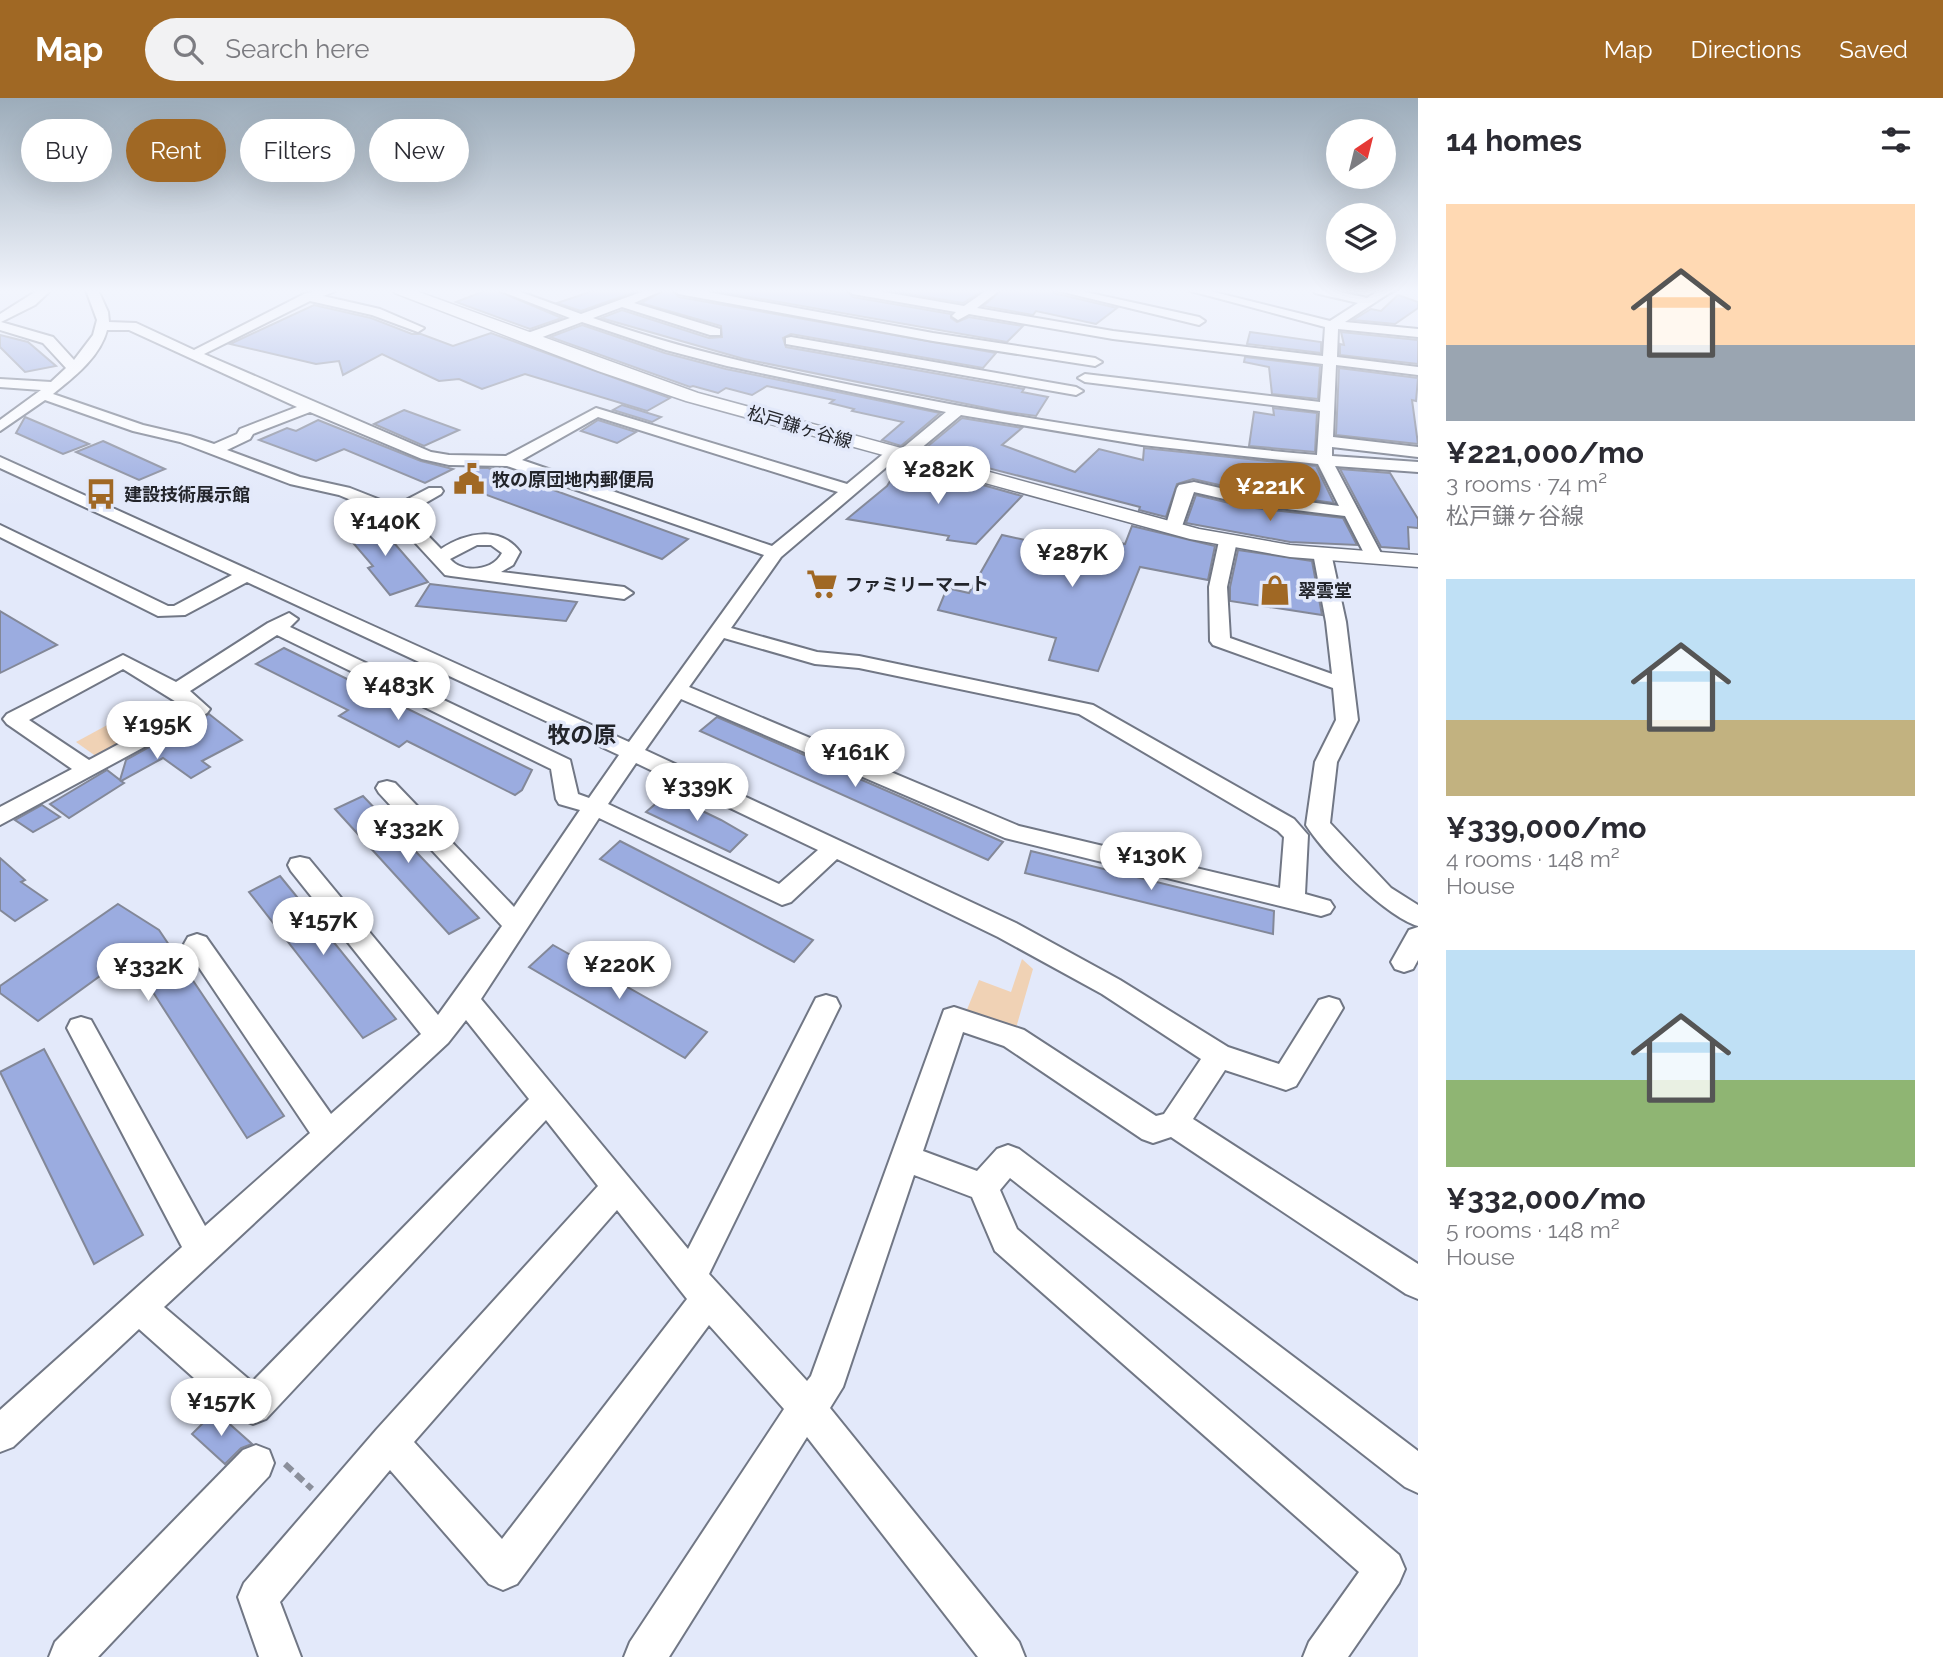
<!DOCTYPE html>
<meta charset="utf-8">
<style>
body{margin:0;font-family:Raleway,"Noto Sans JP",sans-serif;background:#f2f2f3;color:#2b2b33;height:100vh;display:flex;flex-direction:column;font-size:26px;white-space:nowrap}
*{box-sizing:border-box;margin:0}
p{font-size:23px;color:#7c7c81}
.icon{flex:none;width:38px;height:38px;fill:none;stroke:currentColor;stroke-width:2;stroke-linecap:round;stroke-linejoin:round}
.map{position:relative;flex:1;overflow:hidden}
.drawer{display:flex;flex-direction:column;background:#fff;width:525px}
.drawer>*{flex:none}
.guide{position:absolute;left:21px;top:21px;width:665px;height:63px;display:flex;gap:14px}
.needle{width:46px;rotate:35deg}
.tools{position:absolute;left:1326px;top:21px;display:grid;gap:14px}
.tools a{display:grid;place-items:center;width:70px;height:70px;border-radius:50%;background:#fff;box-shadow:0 7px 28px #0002;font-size:35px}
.price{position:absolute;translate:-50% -60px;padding:0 16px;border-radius:24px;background:#fff;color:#222;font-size:23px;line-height:46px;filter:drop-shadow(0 2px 4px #0008)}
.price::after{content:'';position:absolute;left:50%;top:42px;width:21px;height:16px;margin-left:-10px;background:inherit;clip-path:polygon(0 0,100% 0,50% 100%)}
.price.on{background:#a06824;color:#fff}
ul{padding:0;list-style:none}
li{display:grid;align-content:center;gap:14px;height:371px;padding:0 28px}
li span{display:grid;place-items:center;height:217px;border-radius:0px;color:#555}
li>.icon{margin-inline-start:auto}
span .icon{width:126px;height:126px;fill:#fffc;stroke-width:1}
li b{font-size:30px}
h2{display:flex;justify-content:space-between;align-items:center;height:84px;padding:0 28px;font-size:30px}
.chip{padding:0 24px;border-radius:32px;background:#fff;box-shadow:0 7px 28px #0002;font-size:24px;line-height:63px}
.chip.on{background:#a06824;color:#fff}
header{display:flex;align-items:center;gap:42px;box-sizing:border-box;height:98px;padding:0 35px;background:#a06824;color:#fff}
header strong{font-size:33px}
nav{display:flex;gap:38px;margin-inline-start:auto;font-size:24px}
.search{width:490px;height:63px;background:#f2f2f3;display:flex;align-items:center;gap:18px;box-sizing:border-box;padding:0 24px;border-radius:38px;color:#7c7c81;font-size:26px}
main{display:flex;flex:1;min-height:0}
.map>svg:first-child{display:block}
</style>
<header>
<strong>Map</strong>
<div class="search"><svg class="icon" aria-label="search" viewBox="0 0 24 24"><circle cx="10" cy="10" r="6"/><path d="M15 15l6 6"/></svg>Search here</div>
<nav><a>Map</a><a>Directions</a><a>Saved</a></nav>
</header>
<main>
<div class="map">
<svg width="1418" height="1559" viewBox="0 0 1418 1559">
<rect width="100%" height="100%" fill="#e3e9fa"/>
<g fill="#f0d2b5">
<path d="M122,619l22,15 -47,25 -21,-15z"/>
<path d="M1022,861l11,10 -17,59 -50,-16 13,-32 32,12z"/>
</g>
<g fill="#9bace0" stroke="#838898" stroke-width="2">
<path d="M487,192h8l67,28 -32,11 -74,-27z"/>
<path d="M596,192h44l-59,21 -24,-8z"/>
<path d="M665,192h6l8,7 317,56 -13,15 -192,-34 -8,4 3,9 238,42 -2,3 26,5 -12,19 -35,-5 -257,-52 -143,-41 21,-8 87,28 13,-1 -1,-11 -80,-23z"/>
<path d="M710,192h135l8,7 98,17v4l6,4 12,-5 54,9 -16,16z"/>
<path d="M886,192h97l-20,13z"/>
<path d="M1002,192h50l2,3 63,15 -21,16 -60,-13 -3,4 -50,-9z"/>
<path d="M1398,197l20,7v6l-23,16 -42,-4 18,-11 10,2z"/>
<path d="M314,207l57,13 41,16h9l32,12 38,-13 179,65 -23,13 -122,-37 -43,15 -23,-10 -20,2 -57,-27 -39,21 -4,-14 -23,3 -86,-20z"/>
<path d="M582,227l83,28 61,16 214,44 -39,33 -19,-6 21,-18 -51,-11 2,-2 -24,-6 4,-3 -67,-14 -15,9 -26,-7 -8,5 -25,-7 -3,1 -140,-50z"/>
<path d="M1250,234l71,10v11l-74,-9z"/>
<path d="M1341,234l77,8v24l-78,-9v-11l4,1z"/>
<path d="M0,237l28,7 28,24 -31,6 -25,-25z"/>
<path d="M1245,259l75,9 -2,33 -46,-5 -3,-27 -25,-5z"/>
<path d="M1339,270l79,10 -2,23 -4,-1 6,44 -82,-9z"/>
<path d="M622,307l39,12 -9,5 -39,-12z"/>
<path d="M1273,310l44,5 -2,39 -66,-6 5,-34 20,3z"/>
<path d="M404,312l55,20 -35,16 -50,-22z"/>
<path d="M25,319l64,27 -26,10 -47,-21z"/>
<path d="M962,320l60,10 -20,17 73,27 24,-23 44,11 1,-12 172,18 18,37 -88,-12 -53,-12 -16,5 -11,33 -27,-7 1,-3 -218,-56z"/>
<path d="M318,322l103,41 32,8 -28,14 -81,-34 -28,12 -57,-21 28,-12 9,3z"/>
<path d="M598,322l38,12 -19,11 -36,-12z"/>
<path d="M103,343l62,28 -26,11 -63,-28z"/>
<path d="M478,370h10l60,20 140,51 -26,20 -208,-76z"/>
<path d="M926,371l96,27 -46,48 -29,-4 2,-4 -102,-17 40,-33 5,-8z"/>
<path d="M1340,371l50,4 28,46v9l-10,-1 1,22 -28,-2z"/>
<path d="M1196,397l50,12 97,11 14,27 -67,-3 -104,-19z"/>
<path d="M374,422l54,62 -38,13 -22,-27 5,-2 -31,-36z"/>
<path d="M1132,428l83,20 -7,34 -68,-13 -42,104 -49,-11 7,-22 -118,-28 9,-22 22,5 33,-58 107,23 7,-16 9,2z"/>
<path d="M1238,452l74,11 10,54 -92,-14v-14z"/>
<path d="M430,486l147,18 -11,19 -150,-15z"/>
<path d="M0,513l57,34 -57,28z"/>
<path d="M284,550l248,122 -10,20 -7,5 -108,-54 -8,6 -60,-31 9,-6 -92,-46z"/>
<path d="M209,616l33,26 -40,21 8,6 -19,11 -28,-20 -42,23 3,2 -55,35 -19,-14 57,-34 13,10 6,-20z"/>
<path d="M717,619l184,80 102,45 -15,18 -288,-129z"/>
<path d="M667,696l54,26 26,15 -17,17 -84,-40z"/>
<path d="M363,698l116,122 -30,16 -114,-125z"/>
<path d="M42,707l18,12 -27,15 -18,-12z"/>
<path d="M620,743l193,99 -19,22 -194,-103z"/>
<path d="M1031,753l243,60 -1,23 -248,-61z"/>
<path d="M0,760l25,22 -4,2 26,18 -32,21 -15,-11z"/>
<path d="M280,778l116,143 -33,19 -114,-146z"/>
<path d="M118,806l41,26 125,186 -37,22 -118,-183 -91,66 -38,-28v-7z"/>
<path d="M553,847l154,87 -22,26 -156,-91z"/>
<path d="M44,951l99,186 -49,29 -94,-192z"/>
<path d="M215,1313l37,33 -11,4 -16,16 -33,-30z"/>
</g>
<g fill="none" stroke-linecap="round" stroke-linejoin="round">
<defs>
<g id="minor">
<path d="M38,192h13l-16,15 -34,17 52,15 21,23 19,-25 4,-15 -11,-30h12l10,22 1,10 27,1 58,27 110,-56 16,-4h18l-15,6 57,13 44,19 -6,4 -46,-17 -62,-14 -106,53 227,98 18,3 57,1 90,-48 251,76 41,-34 11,1 47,-39 -219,-46 -61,-16 -84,-28 -50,19h-10v-6l48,-17 -72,-28h17l66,24 66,-24h16l-29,13 86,26v6h-10l-88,-28 -29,11c99,35 201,56 304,76 138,27 278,49 420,61l3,-44 -235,-29 -7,-4 7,-4 235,28 3,-38 -210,-25 -144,-25 -11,6 -6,-4 4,-4 -103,-18 -6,-4h25l92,16 23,-16h13l-23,18 136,23 210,25 2,-29 -138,-37h19l124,31 28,-18 -43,-10 -2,-3h20l34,8 13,-8h14l-49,32 73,7v8l-80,-8 -1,28 81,10v8l-82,-10 -3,72 85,10v10l-86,-10v9l86,6v10l-83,-6 48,91 -3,4h-12l-23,-45 -99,-12 -52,-12 -14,40 -6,1 -9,-5 12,-40 2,-3 15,-3 52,12 93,12 -21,-42 -176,-19 -181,-30 -53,44 -11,-1 -116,99 -50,71 86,24 42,4 234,49 201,114 14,16 -3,59 25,7 4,6 -4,6 -9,3 -316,-78 -324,-139 -36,51 371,173 104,57 108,67 51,17 40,-64 10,-3 10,3 4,8 -47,78 -10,4 -61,-20 -32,49 225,145v35l-12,-5 -235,-157 -18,6 -11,-4 -138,-93 -41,-14 -40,119 54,20 20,-22 11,-4 11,4 399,302v42l-13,-6 -395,-309 -10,12 17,39 382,326 6,14 -6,14 -51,74h-45l6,-15 50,-70 -364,-321 -23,-54 -58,-22 -71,212 -13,21 189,234 6,15h-47l-171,-220 -138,220h-45l6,-15 154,-233 -75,-84 -192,259 -14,6 -14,-6 -99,-114 -110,132 21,55h-42l-21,-60 6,-14 133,-154 221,-243 -52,-66 -280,299 -13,5 -13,-5 -101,-90 -126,118 -13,5v-42l182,-163 -115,-219 4,-8 10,-3 10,3 114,206 105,-93 -122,-182 -4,-7 4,-7 9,-3 9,3 125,177 90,-80 -130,-163 -3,-6 3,-6 9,-2 9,2 129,156 64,-89 -123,-133 -3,-5 3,-5 8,-2 8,2 119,124 66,-97 -21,-6 -3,-5 -5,-30 -274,-134 -87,56 20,18 -3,4 -207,112v-18l72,-38 -65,-45 -4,-5 4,-5 116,-59 53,27 92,-59 21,-10 9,6 -8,8 280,133 8,34 11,4 30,-43 -372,-173 -62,33 -27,1 -158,-79v-12l168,81h6l58,-31 -232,-107v-11l629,285 135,-187 -257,-89 -58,-1 -27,-6 -112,-47 -57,22 -3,5 -23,11 73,27 50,11 33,13 23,-1 23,-12h12l2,3 -2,3 -26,15 -12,1 38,39c24,-16 59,-24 79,3l-7,13 -12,7 123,15 9,6 -9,6 -173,-23 -6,-1 -59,-64 -11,-1 -36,-15 -49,-11 -110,-42 -47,-11 -88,-31 -45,31v-11l41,-30 -41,-3v-8l51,3 15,-14 -23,-25 -43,-13v-16zM107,232h22l168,77 -57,22 -3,5 -23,10 -24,-8 -47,-11 -90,-31c21,-17 47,-37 54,-64zM598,319l240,75 -66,54 -250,-86zM477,447h14l11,8c-9,18 -39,21 -52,6zM724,540l91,26 44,4 220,46 199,117 6,6 -4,51 -261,-62 -330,-139zM123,571l63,39 -97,52 -60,-40zM636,665l182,87 -39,34 -171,-80zM599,720l183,87 9,-3 46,-43 161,78 104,57 99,65 -37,55 -8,2 -132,-86 -70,-23 -10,3 -133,366 -4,5 -98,-107 131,-268 -4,-8 -10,-3 -10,3 -128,251 -207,-250zM466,922l63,79 -277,283 -88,-75 284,-264zM617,1112l70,89 -185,240 -88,-97z"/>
<path d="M673,192h24l236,43 162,25 7,4 -7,4 -162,-25 -254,-47z"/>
<path d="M1055,192h21l123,27 6,4 -6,4z"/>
<path d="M791,239l285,50 7,4 -7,4 -290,-51v-6z"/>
<path d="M1228,438l9,5 -10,46 3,51 102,36 -6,-52 -13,-69 9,-5 9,5 15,69 12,98 -21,42 -7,61 61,65 27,17v21c-33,-10 -93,-71 -112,-101l9,-63 21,-42 -3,-32 -120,-43 -3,-4 -1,-54 10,-46z"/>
<path d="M1418,829v33l-5,9 -9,3 -9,-3 -4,-7 18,-32z"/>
<path d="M256,1347l13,5 5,13 -5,13 -171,181h-49l6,-15 188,-192z"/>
</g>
<path id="major" d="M393,192h20l285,103 501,136 91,16 128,10v12l-128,-10 -100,-18 -504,-138 -88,-30 -203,-78z"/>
</defs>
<use href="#minor" stroke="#717785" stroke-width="4"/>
<use href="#major" stroke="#717785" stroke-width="3"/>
<path stroke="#8b8f9b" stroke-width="6" stroke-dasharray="10 5" stroke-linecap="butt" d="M285,1366l27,25"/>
<use href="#minor" fill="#fff" fill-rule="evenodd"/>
<use href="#major" fill="#fff" fill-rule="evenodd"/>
</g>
<linearGradient id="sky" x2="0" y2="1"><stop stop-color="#9cacba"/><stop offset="0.47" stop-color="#f2f5fd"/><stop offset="1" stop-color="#f2f5fd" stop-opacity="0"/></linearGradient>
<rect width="1418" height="410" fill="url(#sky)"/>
<defs>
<symbol id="civic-bare" viewBox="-9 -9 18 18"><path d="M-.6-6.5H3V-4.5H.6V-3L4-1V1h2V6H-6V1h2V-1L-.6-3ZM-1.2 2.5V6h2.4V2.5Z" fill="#a06824" stroke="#e3e9fa" stroke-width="2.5" paint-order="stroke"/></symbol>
<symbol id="bus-bare" viewBox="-9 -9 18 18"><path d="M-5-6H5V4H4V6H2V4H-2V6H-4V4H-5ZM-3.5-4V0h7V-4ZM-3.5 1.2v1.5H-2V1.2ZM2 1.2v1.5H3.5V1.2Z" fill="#a06824" stroke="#e3e9fa" stroke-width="2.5" paint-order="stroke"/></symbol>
<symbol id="supermarket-bare" viewBox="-9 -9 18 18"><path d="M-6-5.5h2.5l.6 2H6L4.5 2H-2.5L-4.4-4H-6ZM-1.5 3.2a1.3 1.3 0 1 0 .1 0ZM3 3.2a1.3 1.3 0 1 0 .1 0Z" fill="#a06824" stroke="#e3e9fa" stroke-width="2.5" paint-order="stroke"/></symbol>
<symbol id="shop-bare" viewBox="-9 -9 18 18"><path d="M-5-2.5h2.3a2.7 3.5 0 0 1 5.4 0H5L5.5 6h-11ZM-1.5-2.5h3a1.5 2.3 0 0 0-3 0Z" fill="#a06824" stroke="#e3e9fa" stroke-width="2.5" paint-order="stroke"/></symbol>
</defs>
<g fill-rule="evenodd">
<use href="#civic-bare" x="447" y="359" width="44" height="44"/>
<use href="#bus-bare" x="79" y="374" width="44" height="44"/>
<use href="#supermarket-bare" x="800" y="464" width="44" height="44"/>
<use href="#shop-bare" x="1253" y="470" width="44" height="44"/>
</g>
<g text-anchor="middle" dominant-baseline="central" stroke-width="7" stroke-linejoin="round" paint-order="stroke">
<g font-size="18" fill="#23252b" stroke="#e3e9fa">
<text transform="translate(800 329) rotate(16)">松戸鎌ヶ谷線</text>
</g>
<g font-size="18" font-weight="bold" fill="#23252b" stroke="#e3e9fa" text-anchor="start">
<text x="492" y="381">牧の原団地内郵便局</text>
<text x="124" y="396">建設技術展示館</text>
<text x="845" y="486">ファミリーマート</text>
<text x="1298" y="492">翠雲堂</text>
</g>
<g font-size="23" font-weight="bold" fill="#23252b" stroke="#e3e9fa">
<text x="582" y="636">牧の原</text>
</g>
</g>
</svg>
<div class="tools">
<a><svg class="needle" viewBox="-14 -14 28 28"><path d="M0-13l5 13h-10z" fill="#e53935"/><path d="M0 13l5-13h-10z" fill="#7c7c81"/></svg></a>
<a><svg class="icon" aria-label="layers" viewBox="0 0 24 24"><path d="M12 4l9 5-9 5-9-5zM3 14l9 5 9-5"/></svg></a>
</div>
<b class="price" style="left:938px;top:408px">¥282K</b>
<b class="price on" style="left:1270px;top:425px">¥221K</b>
<b class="price" style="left:385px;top:460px">¥140K</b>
<b class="price" style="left:1072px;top:491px">¥287K</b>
<b class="price" style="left:398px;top:624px">¥483K</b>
<b class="price" style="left:157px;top:663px">¥195K</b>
<b class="price" style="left:855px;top:691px">¥161K</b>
<b class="price" style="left:697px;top:725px">¥339K</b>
<b class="price" style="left:408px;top:767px">¥332K</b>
<b class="price" style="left:1151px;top:794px">¥130K</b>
<b class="price" style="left:323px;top:859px">¥157K</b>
<b class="price" style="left:619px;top:903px">¥220K</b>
<b class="price" style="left:148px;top:905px">¥332K</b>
<b class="price" style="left:221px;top:1340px">¥157K</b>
<div class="guide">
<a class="chip">Buy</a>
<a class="chip on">Rent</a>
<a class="chip">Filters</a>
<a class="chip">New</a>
</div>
</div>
<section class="drawer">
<h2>14 homes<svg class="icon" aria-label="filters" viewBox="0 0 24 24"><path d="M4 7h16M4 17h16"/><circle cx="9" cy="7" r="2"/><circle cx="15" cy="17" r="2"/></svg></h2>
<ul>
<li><span style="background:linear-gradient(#ffd9b3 65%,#9aa5b1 0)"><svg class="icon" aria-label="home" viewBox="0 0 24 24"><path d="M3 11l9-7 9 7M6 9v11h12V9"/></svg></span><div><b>¥221,000/mo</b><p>3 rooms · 74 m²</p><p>松戸鎌ヶ谷線</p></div></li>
<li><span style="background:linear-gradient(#bfe0f5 65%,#c2b280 0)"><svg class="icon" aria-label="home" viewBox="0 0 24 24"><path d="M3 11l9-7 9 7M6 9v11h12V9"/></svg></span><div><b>¥339,000/mo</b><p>4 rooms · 148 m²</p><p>House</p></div></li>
<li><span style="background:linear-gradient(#bfe0f5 60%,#8fb573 0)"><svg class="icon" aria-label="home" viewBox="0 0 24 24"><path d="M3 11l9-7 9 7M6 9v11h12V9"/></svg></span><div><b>¥332,000/mo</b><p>5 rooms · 148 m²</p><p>House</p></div></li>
</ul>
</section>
</main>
